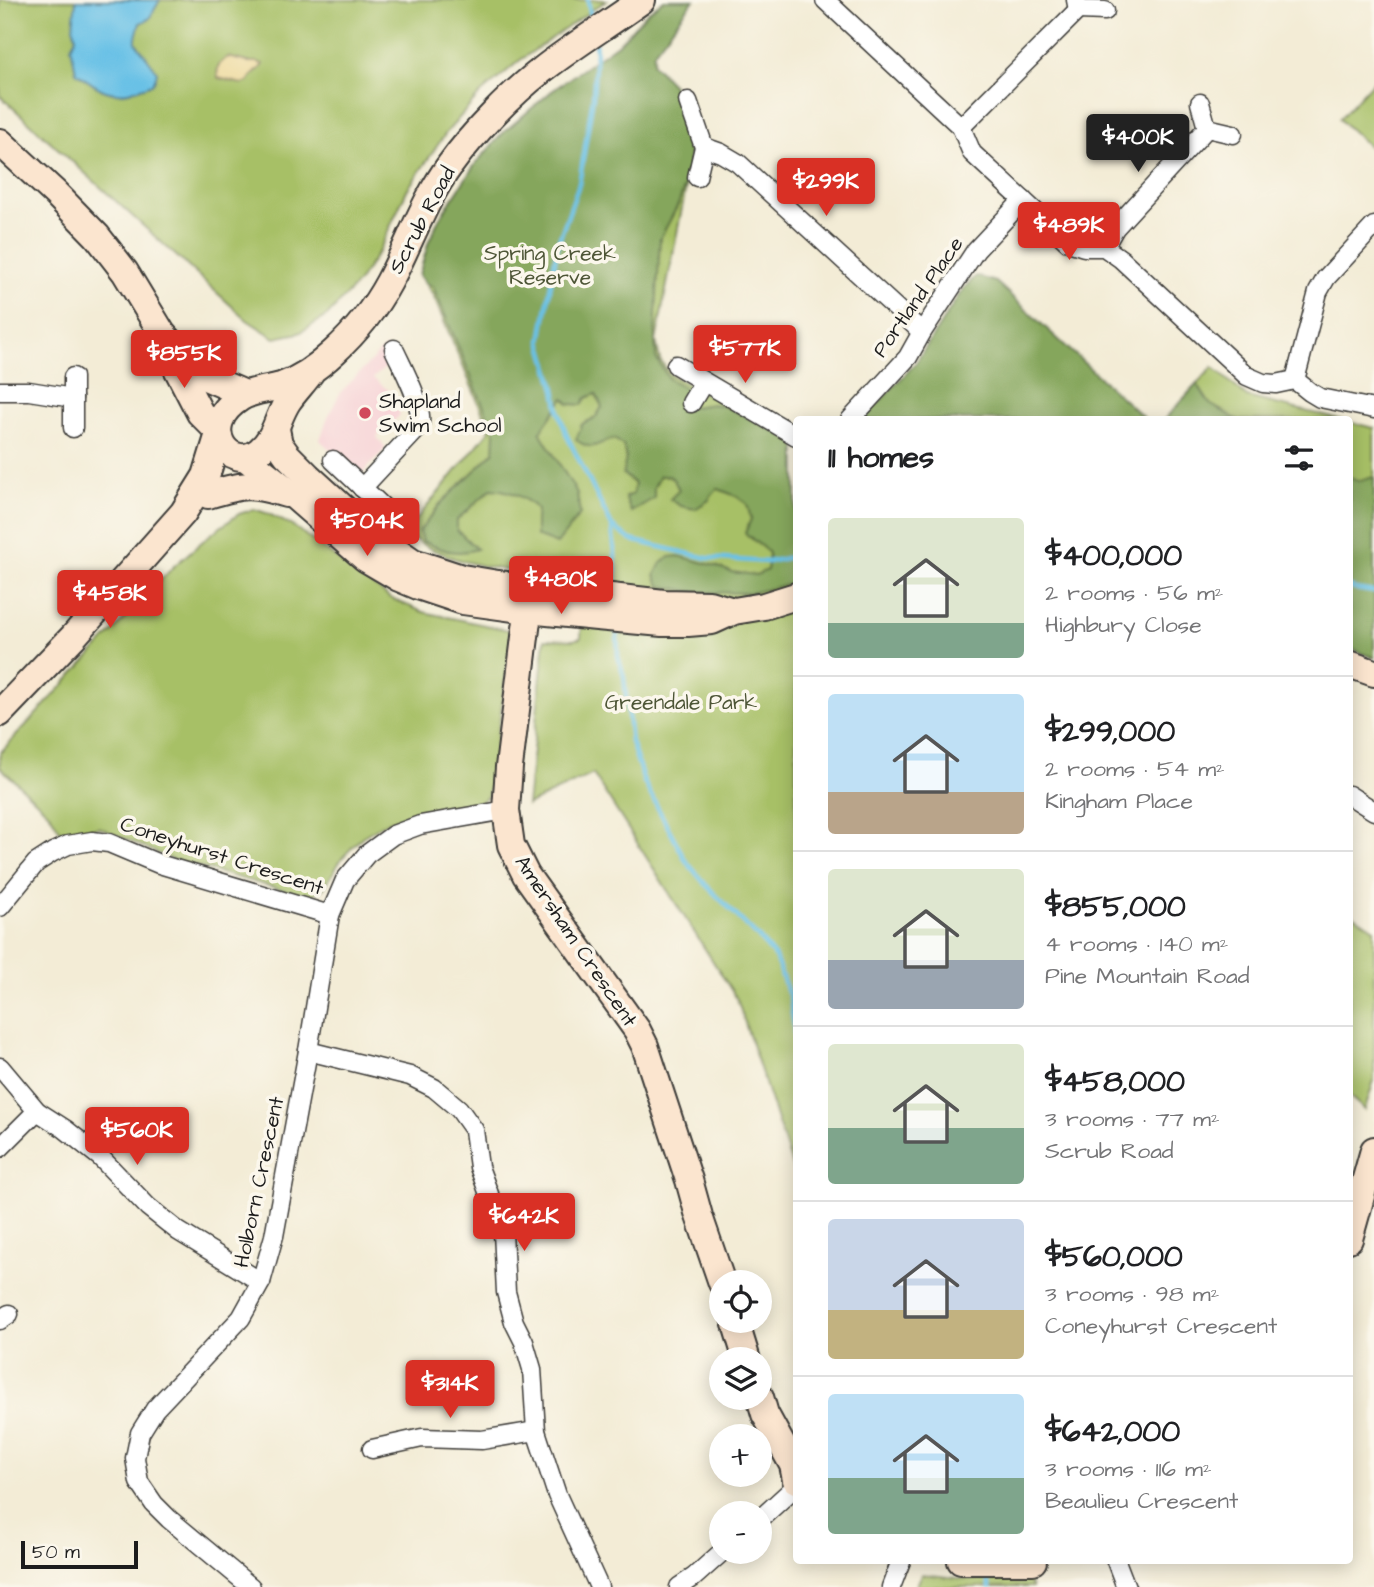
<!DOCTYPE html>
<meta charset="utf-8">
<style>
body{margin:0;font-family:"Architects Daughter",sans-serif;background:#f6f6f6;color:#202124;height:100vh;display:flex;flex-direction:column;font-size:26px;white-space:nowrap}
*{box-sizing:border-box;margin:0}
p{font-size:23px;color:#757577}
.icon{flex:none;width:38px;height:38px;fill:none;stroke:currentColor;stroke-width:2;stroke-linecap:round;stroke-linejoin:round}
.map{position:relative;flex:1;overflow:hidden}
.sheet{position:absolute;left:793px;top:416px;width:560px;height:1148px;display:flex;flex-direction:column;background:#fff;border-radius:7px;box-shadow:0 4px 18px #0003}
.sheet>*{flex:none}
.controls{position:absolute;left:709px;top:1270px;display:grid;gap:14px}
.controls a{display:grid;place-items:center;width:63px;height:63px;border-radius:50%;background:#fff;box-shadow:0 4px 18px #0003;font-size:35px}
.scale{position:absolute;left:21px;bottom:18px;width:117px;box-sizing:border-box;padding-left:7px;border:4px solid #1c1c1c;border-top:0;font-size:19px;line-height:24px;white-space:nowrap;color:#1c1c1c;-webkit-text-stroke:5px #fbf7ec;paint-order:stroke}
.price{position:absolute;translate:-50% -60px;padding:0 16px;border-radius:7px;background:#d93025;color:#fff;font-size:23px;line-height:46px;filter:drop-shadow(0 2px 4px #0008)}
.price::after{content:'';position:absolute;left:50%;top:42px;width:21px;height:16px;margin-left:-10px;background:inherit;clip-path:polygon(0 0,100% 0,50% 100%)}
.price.on{background:#222;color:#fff}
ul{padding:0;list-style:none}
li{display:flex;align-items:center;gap:21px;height:175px;padding:0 35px}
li+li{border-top:2px solid #e0e0e0}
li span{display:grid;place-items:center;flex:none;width:196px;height:140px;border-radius:7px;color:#555}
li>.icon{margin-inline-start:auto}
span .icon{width:84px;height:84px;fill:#fffc;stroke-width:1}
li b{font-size:30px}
h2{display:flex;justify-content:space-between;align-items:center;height:84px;padding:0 35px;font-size:30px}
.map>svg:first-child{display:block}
</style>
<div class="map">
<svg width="1374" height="1587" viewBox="0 0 1374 1587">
<rect width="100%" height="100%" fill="#fbf7ec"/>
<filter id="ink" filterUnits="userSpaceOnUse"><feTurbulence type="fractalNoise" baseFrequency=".0143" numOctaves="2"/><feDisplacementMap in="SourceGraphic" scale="14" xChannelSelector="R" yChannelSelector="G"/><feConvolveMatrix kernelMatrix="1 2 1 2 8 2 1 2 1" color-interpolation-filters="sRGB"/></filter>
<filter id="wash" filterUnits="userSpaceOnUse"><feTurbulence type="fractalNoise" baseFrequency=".00686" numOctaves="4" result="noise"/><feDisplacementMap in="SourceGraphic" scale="28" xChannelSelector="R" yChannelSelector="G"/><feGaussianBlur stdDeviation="1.57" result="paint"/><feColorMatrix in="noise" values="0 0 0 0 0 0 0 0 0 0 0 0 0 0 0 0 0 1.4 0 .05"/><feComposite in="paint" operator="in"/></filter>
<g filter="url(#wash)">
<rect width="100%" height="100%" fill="#f3ecd6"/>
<path fill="#f7cfd4" d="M385,347l7,15 -19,16 28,22 -4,4 3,11 -23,22 9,11 -27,29 -39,-37 7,-21 13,-26z"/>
<g fill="#a7c066" stroke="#626e41" stroke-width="2">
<path d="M0,0h607l-88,61 -39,33 -34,39 -39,57 -28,61 -22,33 -30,32 -28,17 -24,5 -28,-18 -247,-224z"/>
<path d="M642,60l35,37 13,46 -2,34 -32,164 4,19 11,15 125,67v735l-59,-178 -144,-225 -66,31 18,-166 28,1 8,-2 3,-62c-50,-3 -100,-4 -146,-24 -12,-4 -22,-12 -33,-19l85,-103 -57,-135 -14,-20 10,-34 10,-22 37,-56 28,-31 48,-41z"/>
<path d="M1374,81v70l-35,-32z"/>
<path d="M1213,367l34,30 95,23h-178z"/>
<path d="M1349,422l25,6v230l-25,-10z"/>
<path d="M254,509l15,5 24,12 97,72 33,14 86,18 2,10 -21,148 -3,9 -10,7 -11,3 -49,4 -30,11 -25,15 -20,21 -18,30 -15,9 -136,-37 -74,-33 -36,9 -13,-22 -50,-47v-14l174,-187 37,-32 28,-20z"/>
<path d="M1349,912l25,17v151l-9,30 -16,-14z"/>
<path d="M922,1574l45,5 62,1 3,7h-116z"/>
</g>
<g fill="#85a65b" stroke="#50613c" stroke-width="2">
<path d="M664,0h30l-40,52 -1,12 20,21 3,16 14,42 -2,34 -10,28 -18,34 -5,94 1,25 13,21 22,12v16l22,-3 14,3 69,35v141l-46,10 -54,-1 -36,-6 -5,-11 6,-12 9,-6 9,-1 37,10 15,6 25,3 11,-5 2,-17 -24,-20 6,-14 -4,-15 -11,-8 -18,-7 -7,6 -2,5 -14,9 -14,-3 -11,-7 9,-9 -5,-10 -5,-4h-9l-6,11v11l-23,14 -6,-15 8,-3 2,-10 -12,-10 3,-17 -3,-12 -9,-6c-19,4 -19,14 -38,1l6,-16 13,-6 7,-11 -6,-13 -10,4 -4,7 -13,-1 -5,-6 -24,34 37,61 3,21 -23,30 -21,-8v-16l1,-11c-14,-13 -27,-19 -46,-20l-34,31v10l20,19c-21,7 -35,1 -55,-8l-3,-9 21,-28 54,-52 1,-19 -62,-146 -9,-5 -5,-7 10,-34 10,-22 37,-56 28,-31 48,-41 68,-49 27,-29z"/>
<path d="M976,276l20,6 150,138h-284l53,-56 48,-75z"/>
<path d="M1197,384l13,20 28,16h-74z"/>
<path d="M1349,477l9,4 16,-4v181l-25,-10z"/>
</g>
<path fill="#eeda9e" stroke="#857b5d" stroke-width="2" d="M228,57l19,5h11l5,2c-4,8 -12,10 -15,18l-6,2 -24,-6c-2,-11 1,-15 10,-21z"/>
<path fill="#69c1e6" stroke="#426e81" stroke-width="2" d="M76,0h84l-11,19 -9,4c-1,5 -5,13 -4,19 0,2 18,24 21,30 -3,15 -6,12 -19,17 -27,11 -41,-1 -62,-17l-5,-25 5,-10 -3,-10z"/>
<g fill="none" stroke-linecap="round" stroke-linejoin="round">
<g stroke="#69c1e6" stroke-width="4.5">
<path d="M588,0l4,24"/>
<path d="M595,43l1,7 -3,47 -14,87 -21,59 -17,98 14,48 4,23 8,24 45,90 19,14 76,18 61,4 28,-6"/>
<path d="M612,528l3,25 1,36"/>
<path d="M1349,587l6,2 19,3"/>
<path d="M617,629l1,27 6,21 7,65 13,40 42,79 20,24 54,54 15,18 15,41 6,47"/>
<path d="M987,1577l3,10"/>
</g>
</g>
</g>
<g filter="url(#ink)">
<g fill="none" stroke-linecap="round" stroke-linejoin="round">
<defs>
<g id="street">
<path d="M825,0l136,127 11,26 96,89 16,5h20l17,12 126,117 16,7 13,1 19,-4 15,12 10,6 54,11"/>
<path d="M1076,0l2,10 27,1"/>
<path d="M688,101l16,46 -7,30"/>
<path d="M1200,103l7,25 26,6"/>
<path d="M961,127l117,-117"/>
<path d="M704,147l17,6 17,10 184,169"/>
<path d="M1104,247l11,-19 92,-100"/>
<path d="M676,365l120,71"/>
<path d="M1295,380l23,-88 8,-14 48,-52"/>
<path d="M0,391h29l44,7"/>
<path d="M691,403l12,-20"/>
<path d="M850,420l58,-63 14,-25 54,-82 47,-50"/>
<path d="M73,428v-51"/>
<path d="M333,460l53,50"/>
<path d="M362,488l57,-61c7,-18 -17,-60 -25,-78"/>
<path d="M1349,795l25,16"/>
<path d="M0,907l36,-44 17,-11 15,-7 24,-4 17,2 50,21 171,51"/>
<path d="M308,1051l102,25 24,12 25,21 15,21 5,37 24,65 3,60 8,30 10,20 8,27 4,62 21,64 42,92"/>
<path d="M0,1067l37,44 28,18 35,28 48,50 30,24 83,51"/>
<path d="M0,1148l37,-37"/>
<path d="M0,1320l9,-6"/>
<path d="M372,1449l50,-11 60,2 54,-9"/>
<path d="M760,1519l36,-33"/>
<path d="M1116,1561l10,26"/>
<path d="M251,1587l-82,-68 -15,-15 -15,-22 -4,-24 5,-25 15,-24 86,-91 20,-36 13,-46 34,-185 22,-136 15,-35 22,-26 26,-19 27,-10 86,-15"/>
<path d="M679,1587l15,-10 28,-25"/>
<path d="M891,1587l10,-26"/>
</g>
<g id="secondary">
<path d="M0,142l55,51 42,43 28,36 37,61 20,23 13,13 13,9 37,16"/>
<path d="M168,351l32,62 17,17"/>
<path d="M311,372c-7,10 -16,19 -23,29 -11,16 -12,37 -29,50 -28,23 -65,-24 -19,-53 12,-8 27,-8 41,-12 20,-7 37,-19 53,-34 22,-20 41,-44 55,-70 21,-39 35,-82 61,-117 23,-32 61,-71 92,-95 32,-25 67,-46 100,-70"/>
<path d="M276,429l3,15 8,11 21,21 59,54 46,32 49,16 36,6 166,19 45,1 24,7"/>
<path d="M246,458l48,38 71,62 34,20 19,8 45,15 65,9 69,7 65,6h26l24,-2 22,-10 30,-5 32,-10"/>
<path d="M208,495c36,-11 42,-12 78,-1"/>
<path d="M531,588l-22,179 -3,43 5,35 15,30 111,155 8,16 44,134 10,36 23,67"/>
<path d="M1349,664l25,9"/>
<path d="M0,713l73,-76 110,-124 23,-37 12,-39"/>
<path d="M1349,1239l25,-89"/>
<path d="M735,1321l12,39"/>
<path d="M760,1397l5,17 28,51 3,15"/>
<path d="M961,1561h36"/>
<path d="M1001,1561h32"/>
</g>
</defs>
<use href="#street" stroke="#3c3b38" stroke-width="21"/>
<use href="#secondary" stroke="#3c3b38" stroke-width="30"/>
<use href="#street" stroke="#fff" stroke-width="18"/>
<use href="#secondary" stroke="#fbe5cf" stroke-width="26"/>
</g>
</g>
<circle fill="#d1495b" stroke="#fbf7ec" stroke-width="2.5" cx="365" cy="413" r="7"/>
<g text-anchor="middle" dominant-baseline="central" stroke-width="7" stroke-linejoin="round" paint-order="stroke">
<g font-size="21" fill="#1c1c1c" stroke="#fbf7ec">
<text transform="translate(422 220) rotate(-62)">Scrub Road</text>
<text transform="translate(918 297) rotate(-55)">Portland Place</text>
<text transform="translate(222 856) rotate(18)">Coneyhurst Crescent</text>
<text transform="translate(576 941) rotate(56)">Amersham Crescent</text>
<text transform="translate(259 1182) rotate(-78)">Holborn Crescent</text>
</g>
<g font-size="21" fill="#4d5536" stroke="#fbf7ec">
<text x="550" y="253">Spring Creek<tspan x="550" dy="24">Reserve</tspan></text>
<text x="681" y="702">Greendale Park</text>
</g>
<g font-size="21" fill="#1c1c1c" stroke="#fbf7ec" text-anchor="start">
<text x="379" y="401">Shapland<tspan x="379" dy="24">Swim School</tspan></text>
</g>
</g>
</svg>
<div class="controls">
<a><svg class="icon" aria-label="locate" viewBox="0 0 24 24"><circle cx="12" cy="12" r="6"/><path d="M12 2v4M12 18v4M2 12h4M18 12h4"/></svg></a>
<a><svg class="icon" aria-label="layers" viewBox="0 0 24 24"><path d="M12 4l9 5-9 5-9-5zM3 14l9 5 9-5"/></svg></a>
<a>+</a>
<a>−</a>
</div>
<div class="scale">50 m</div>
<b class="price on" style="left:1138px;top:174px">$400K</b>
<b class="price" style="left:826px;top:218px">$299K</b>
<b class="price" style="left:1069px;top:262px">$489K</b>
<b class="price" style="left:745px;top:385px">$577K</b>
<b class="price" style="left:184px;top:390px">$855K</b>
<b class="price" style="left:367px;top:558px">$504K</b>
<b class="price" style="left:561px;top:616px">$480K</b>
<b class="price" style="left:110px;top:630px">$458K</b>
<b class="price" style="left:137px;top:1167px">$560K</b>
<b class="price" style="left:524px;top:1253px">$642K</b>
<b class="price" style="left:450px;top:1420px">$314K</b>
<section class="sheet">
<h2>11 homes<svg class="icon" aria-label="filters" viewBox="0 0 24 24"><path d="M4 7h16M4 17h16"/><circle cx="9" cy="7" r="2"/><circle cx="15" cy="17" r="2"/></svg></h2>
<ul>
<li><span style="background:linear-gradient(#dfe7d0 75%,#7fa58c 0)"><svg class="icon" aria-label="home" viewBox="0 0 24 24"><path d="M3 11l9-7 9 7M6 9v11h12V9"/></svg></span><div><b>$400,000</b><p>2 rooms · 56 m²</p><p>Highbury Close</p></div></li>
<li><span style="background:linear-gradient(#bfe0f5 70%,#b9a48a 0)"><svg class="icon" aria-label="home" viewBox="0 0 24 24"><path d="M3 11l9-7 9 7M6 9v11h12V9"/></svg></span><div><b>$299,000</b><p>2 rooms · 54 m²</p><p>Kingham Place</p></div></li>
<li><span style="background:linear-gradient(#dfe7d0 65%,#9aa5b1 0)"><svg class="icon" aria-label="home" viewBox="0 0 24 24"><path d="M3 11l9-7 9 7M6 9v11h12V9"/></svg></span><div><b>$855,000</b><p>4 rooms · 140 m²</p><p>Pine Mountain Road</p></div></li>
<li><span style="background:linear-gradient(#dfe7d0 60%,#7fa58c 0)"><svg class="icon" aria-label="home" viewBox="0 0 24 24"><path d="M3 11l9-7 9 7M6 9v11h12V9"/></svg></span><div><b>$458,000</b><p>3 rooms · 77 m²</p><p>Scrub Road</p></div></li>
<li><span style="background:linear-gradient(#c9d6e8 65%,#c2b280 0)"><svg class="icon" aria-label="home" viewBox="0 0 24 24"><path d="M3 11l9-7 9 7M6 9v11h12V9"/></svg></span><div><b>$560,000</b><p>3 rooms · 98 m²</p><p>Coneyhurst Crescent</p></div></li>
<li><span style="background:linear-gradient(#bfe0f5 60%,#7fa58c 0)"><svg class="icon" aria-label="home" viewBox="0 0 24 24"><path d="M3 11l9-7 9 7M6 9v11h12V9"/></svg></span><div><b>$642,000</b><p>3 rooms · 116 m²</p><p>Beaulieu Crescent</p></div></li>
</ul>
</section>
</div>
